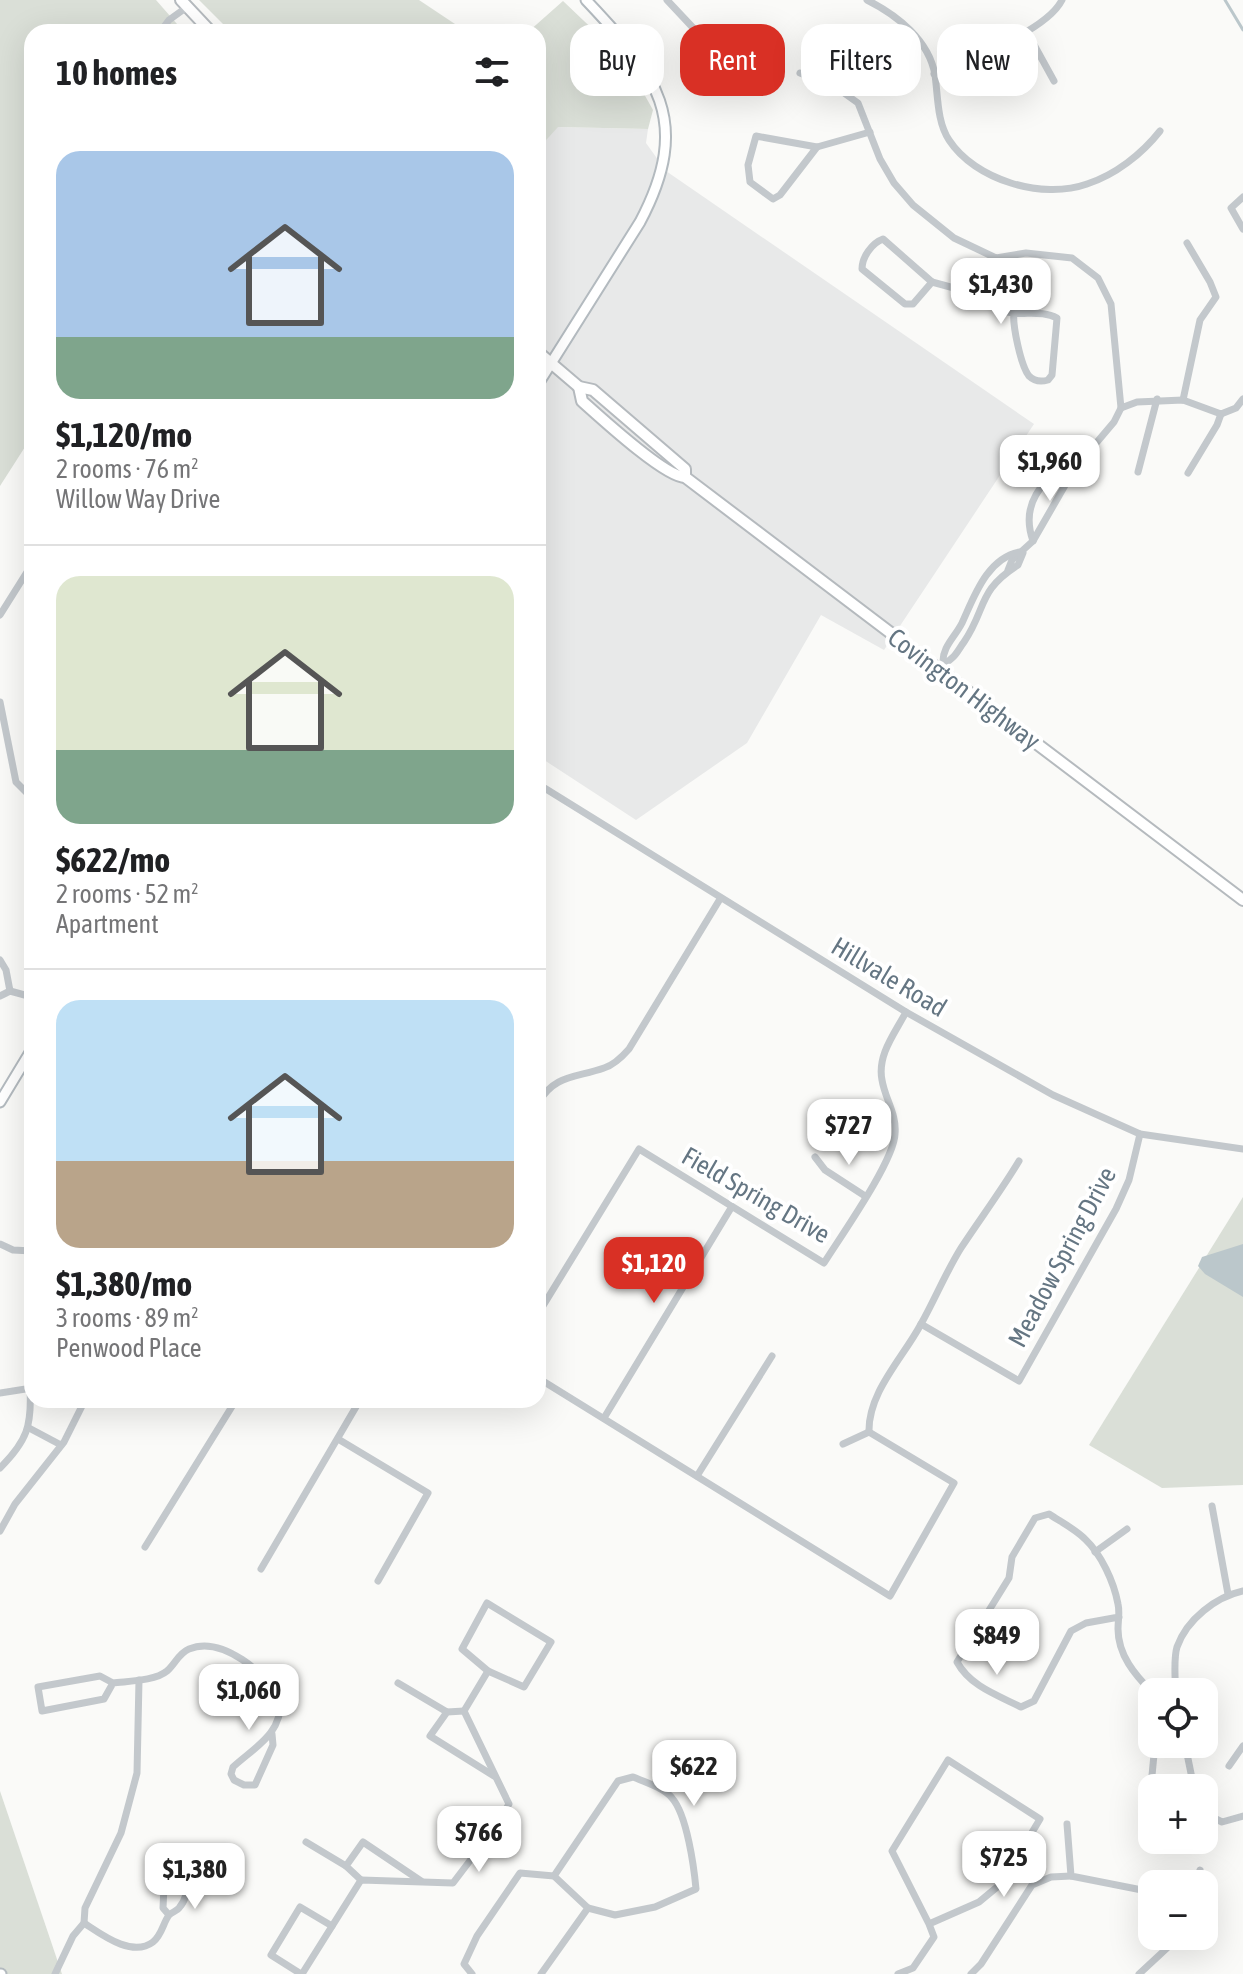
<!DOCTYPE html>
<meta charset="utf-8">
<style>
body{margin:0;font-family:"Asap Condensed",sans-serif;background:#f6f6f6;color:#202124;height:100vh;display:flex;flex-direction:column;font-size:30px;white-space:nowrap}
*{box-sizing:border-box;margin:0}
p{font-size:26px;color:#757577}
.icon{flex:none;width:44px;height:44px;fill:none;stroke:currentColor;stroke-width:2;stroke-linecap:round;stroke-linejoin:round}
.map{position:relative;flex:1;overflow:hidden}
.sheet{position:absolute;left:24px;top:24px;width:522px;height:1384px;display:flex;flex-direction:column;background:#fff;border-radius:24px;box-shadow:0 8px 32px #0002}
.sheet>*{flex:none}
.top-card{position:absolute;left:570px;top:24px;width:552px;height:72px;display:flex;gap:16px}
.fabs{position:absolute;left:1138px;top:1678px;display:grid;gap:16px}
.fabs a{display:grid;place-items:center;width:80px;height:80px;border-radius:16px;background:#fff;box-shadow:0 8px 32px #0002;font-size:40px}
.price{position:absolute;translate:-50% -68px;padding:0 18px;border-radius:16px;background:#fff;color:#222;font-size:26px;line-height:52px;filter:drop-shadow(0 2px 4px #0008)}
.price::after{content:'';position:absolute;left:50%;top:48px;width:24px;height:18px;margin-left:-12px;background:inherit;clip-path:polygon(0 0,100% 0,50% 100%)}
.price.active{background:#d93025;color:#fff}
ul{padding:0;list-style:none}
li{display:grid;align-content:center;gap:16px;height:424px;padding:0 32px}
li+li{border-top:2px solid #e0e0e0}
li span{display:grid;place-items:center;height:248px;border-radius:24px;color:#555}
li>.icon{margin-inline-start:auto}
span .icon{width:144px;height:144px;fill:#fffc;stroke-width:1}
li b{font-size:34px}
h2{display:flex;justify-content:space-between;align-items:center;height:96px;padding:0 32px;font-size:34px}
.tag{padding:0 28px;border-radius:24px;background:#fff;box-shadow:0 8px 32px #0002;font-size:28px;line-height:72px}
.tag.active{background:#d93025;color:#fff}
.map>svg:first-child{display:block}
</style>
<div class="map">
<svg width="1243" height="1974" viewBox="0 0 1243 1974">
<rect width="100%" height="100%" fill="#fafaf8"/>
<path fill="#e8e9e9" d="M557,127l91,2 -2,14 20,28 368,253 -150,226 -63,-35 -74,128 -111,77 -98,-64v-607z"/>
<g fill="#dadfd7">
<path d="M0,0h156l28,32h-152v404l-32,50z"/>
<path d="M199,0h220l48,32h-236z"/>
<path d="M563,1l62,59 28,50 -5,19 -90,-2 -20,22v-117h-10z"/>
<path d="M1243,1197v288l-81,3 -73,-43z"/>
<path d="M0,1791l62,183h-62z"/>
</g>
<path fill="#bbc7cb" d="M1243,1244v53l-38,-23 -7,-8 4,-9z"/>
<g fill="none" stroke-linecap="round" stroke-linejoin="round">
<path stroke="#bbc7cb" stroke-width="3" d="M1225,0l18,30"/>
<defs>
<g id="secondary">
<path d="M538,384l102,-162c54,-102 16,-148 -54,-222"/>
<path d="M0,1102l32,-53"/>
<path d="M0,1974h1"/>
</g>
<g id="primary">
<path d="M181,0l30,32"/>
<path d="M538,352l41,35 14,3 92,79v8"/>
<path d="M579,387l3,14c18,16 83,76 103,76l558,423"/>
</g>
</defs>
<use href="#secondary" stroke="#b3babf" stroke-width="13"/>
<use href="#primary" stroke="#b5babe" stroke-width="14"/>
<g stroke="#c3c8cc" stroke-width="7">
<path d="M667,0l30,32"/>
<path d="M867,0c30,15 62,40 68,75 3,21 2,47 14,65 26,40 93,60 138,44 28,-9 55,-30 73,-53"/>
<path d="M160,32l9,-12 18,-13"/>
<path d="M1027,32l27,49"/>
<path d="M800,73l37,15 21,15 22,56 14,24 19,22 41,33 42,20 30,-5 46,5 26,20 13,26 10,104"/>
<path d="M934,74c34,-15 112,-42 128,-74"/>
<path d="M756,136l61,11 -37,48 -7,4 -23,-17 -2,-17z"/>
<path d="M817,147l53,-15"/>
<path d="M1243,197l-12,11 12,21"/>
<path d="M883,239l49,43 -19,22h-8l-43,-35c0,-12 10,-26 21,-30z"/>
<path d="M932,282l22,6 26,-1c5,7 11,16 18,21 16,11 41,0 59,10l-5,57 -4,5c-7,2 -13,2 -19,-4 -8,-10 -17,-51 -15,-65"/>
<path d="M980,287l16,-29"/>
<path d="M1183,400l17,-80 16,-23 -6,-15 -23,-39"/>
<path d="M1138,472l19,-73"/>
<path d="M1188,473l29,-48 4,-11"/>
<path d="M1033,541c-12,-34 6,-65 42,-73"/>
<path d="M1008,570l4,-10 21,-19 42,-73 39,-46 7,-14 16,-6 46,-2 38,14 15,-6 7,-9"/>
<path d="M0,615l32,-51"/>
<path d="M943,663c-1,-16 12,-26 19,-40 12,-26 25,-65 58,-71"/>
<path d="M938,670c5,-7 9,-7 14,-12 5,-4 8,-11 12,-16 23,-34 13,-51 54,-77l5,-12"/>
<path d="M0,702l16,80 16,16"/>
<path d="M538,784l368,228 147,83 87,39 103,15"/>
<path d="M0,960l6,10 4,21"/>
<path d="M0,996l10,-5 22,6"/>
<path d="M538,1103c17,-29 38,-25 66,-35 10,-3 18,-11 25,-19l91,-150"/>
<path d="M815,1157l10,13 40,26"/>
<path d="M0,1244l13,6 19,1"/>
<path d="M538,1314l101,-165 185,114c17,-27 70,-102 71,-129 2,-20 -10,-35 -13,-54 -5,-25 13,-47 24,-68"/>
<path d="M921,1324l98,57 97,-172 13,-29 11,-46"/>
<path d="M538,1378l352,218 64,-113 -85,-51 -26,12"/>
<path d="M0,1393l32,-5"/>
<path d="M604,1418l127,-210"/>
<path d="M29,1428l32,17"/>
<path d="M869,1432c-1,-40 34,-74 52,-108 14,-25 25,-52 40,-76 19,-29 40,-57 58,-87"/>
<path d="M338,1439l90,54 -50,88"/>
<path d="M0,1468c27,-27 32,-42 30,-80"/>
<path d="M697,1476l75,-120"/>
<path d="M1212,1506l16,88"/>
<path d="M0,1531l15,-27 49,-62 21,-42"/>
<path d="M145,1547l91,-147"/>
<path d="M1095,1552l32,-23"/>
<path d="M261,1569l99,-169"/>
<path d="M487,1603l64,39 -27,45 -36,-16 -26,-22z"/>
<path d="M1119,1617l-33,6 -15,8 -37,70 -13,6c-24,-12 -51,-21 -64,-45l52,-84 3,-21 23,-39 14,-4c12,8 26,15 36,25 16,15 29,43 33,65 2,9 0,16 0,25 0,26 17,46 34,63"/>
<path d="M113,1683l-13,-7 -62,11 4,24 62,-12 9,-16c16,-2 42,-2 54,-12 8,-7 12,-18 22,-22 33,-14 78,25 92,51 0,35 -25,46 -48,67l-2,7 3,6 10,5h11l18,-40 -1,-11"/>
<path d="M398,1683l49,29"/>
<path d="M1175,1692c1,-13 -2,-32 2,-45 10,-28 39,-50 66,-56"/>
<path d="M464,1711l-17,1 -17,24 64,40"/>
<path d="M1185,1744l9,44"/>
<path d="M1229,1766l14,-20"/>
<path d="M1151,1786l4,-42"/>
<path d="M1204,1813l18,9 21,-6"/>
<path d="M1067,1824l4,52 81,16"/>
<path d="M306,1842l40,24"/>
<path d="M554,1876l64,-95 15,-4c12,5 31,11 39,21 15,17 22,69 24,91l-41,18 -40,8 -27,-7"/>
<path d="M361,1880l-15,-14 17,-24 58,39"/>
<path d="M1196,1884l4,-14"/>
<path d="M84,1923c17,11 48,35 69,19 9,-7 10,-19 16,-27 3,-3 8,-4 10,-7 7,-8 9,-20 8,-30l-10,-7 -6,1 -7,14 -1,22 6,7"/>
<path d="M55,1974l18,-38 11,-13 1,-15 36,-75 16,-60 2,-93"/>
<path d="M301,1974l-30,-19 29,-48 32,19"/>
<path d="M302,1974l59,-94 92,3 41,-54 15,-25 -45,-93 24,-40"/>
<path d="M472,1974l-8,-10 13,-28 43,-63 34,3 34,32 -47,66"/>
<path d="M898,1974l15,-6 21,-31 -5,-13 50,-22 23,-19 38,-64 -92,-59 -56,91 37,73"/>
<path d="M971,1974l10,-10 51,-79 19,-8 20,-1"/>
<path d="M1139,1974l41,-38"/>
</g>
<use href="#secondary" stroke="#fff" stroke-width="9"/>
<use href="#primary" stroke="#fff" stroke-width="10"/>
</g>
<g text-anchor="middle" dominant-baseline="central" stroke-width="8" stroke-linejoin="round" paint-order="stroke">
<g font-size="26" fill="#657683" stroke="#fff">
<text transform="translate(964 689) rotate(37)">Covington Highway</text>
<text transform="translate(889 977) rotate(31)">Hillvale Road</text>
<text transform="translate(756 1195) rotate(30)">Field Spring Drive</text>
<text transform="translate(1062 1257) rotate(-62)">Meadow Spring Drive</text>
</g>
</g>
</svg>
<div class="fabs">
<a><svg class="icon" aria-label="locate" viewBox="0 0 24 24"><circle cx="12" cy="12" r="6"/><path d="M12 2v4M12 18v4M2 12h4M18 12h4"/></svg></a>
<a>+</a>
<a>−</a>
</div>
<b class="price" style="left:1001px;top:326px">$1,430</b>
<b class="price" style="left:1050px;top:503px">$1,960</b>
<b class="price" style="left:849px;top:1167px">$727</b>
<b class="price active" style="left:654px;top:1305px">$1,120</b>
<b class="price" style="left:997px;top:1677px">$849</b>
<b class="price" style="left:249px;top:1732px">$1,060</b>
<b class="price" style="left:694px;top:1808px">$622</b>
<b class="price" style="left:479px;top:1874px">$766</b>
<b class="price" style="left:1004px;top:1899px">$725</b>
<b class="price" style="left:195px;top:1911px">$1,380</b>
<div class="top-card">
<a class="tag">Buy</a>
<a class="tag active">Rent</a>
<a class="tag">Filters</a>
<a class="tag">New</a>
</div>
<section class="sheet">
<h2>10 homes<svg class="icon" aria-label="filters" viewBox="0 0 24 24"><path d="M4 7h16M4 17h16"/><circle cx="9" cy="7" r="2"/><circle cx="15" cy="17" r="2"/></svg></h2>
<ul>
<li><span style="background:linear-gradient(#a9c7e8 75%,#7fa58c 0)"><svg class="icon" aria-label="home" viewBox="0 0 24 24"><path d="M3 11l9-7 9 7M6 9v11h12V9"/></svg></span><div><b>$1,120/mo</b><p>2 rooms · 76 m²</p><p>Willow Way Drive</p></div></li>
<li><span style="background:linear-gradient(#dfe7d0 70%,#7fa58c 0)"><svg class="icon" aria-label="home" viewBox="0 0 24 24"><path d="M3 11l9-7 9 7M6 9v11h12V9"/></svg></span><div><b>$622/mo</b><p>2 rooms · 52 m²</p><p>Apartment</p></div></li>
<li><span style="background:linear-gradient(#bfe0f5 65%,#b9a48a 0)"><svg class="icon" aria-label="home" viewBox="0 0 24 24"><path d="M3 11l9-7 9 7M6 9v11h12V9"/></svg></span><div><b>$1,380/mo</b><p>3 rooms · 89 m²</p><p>Penwood Place</p></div></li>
</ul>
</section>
</div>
